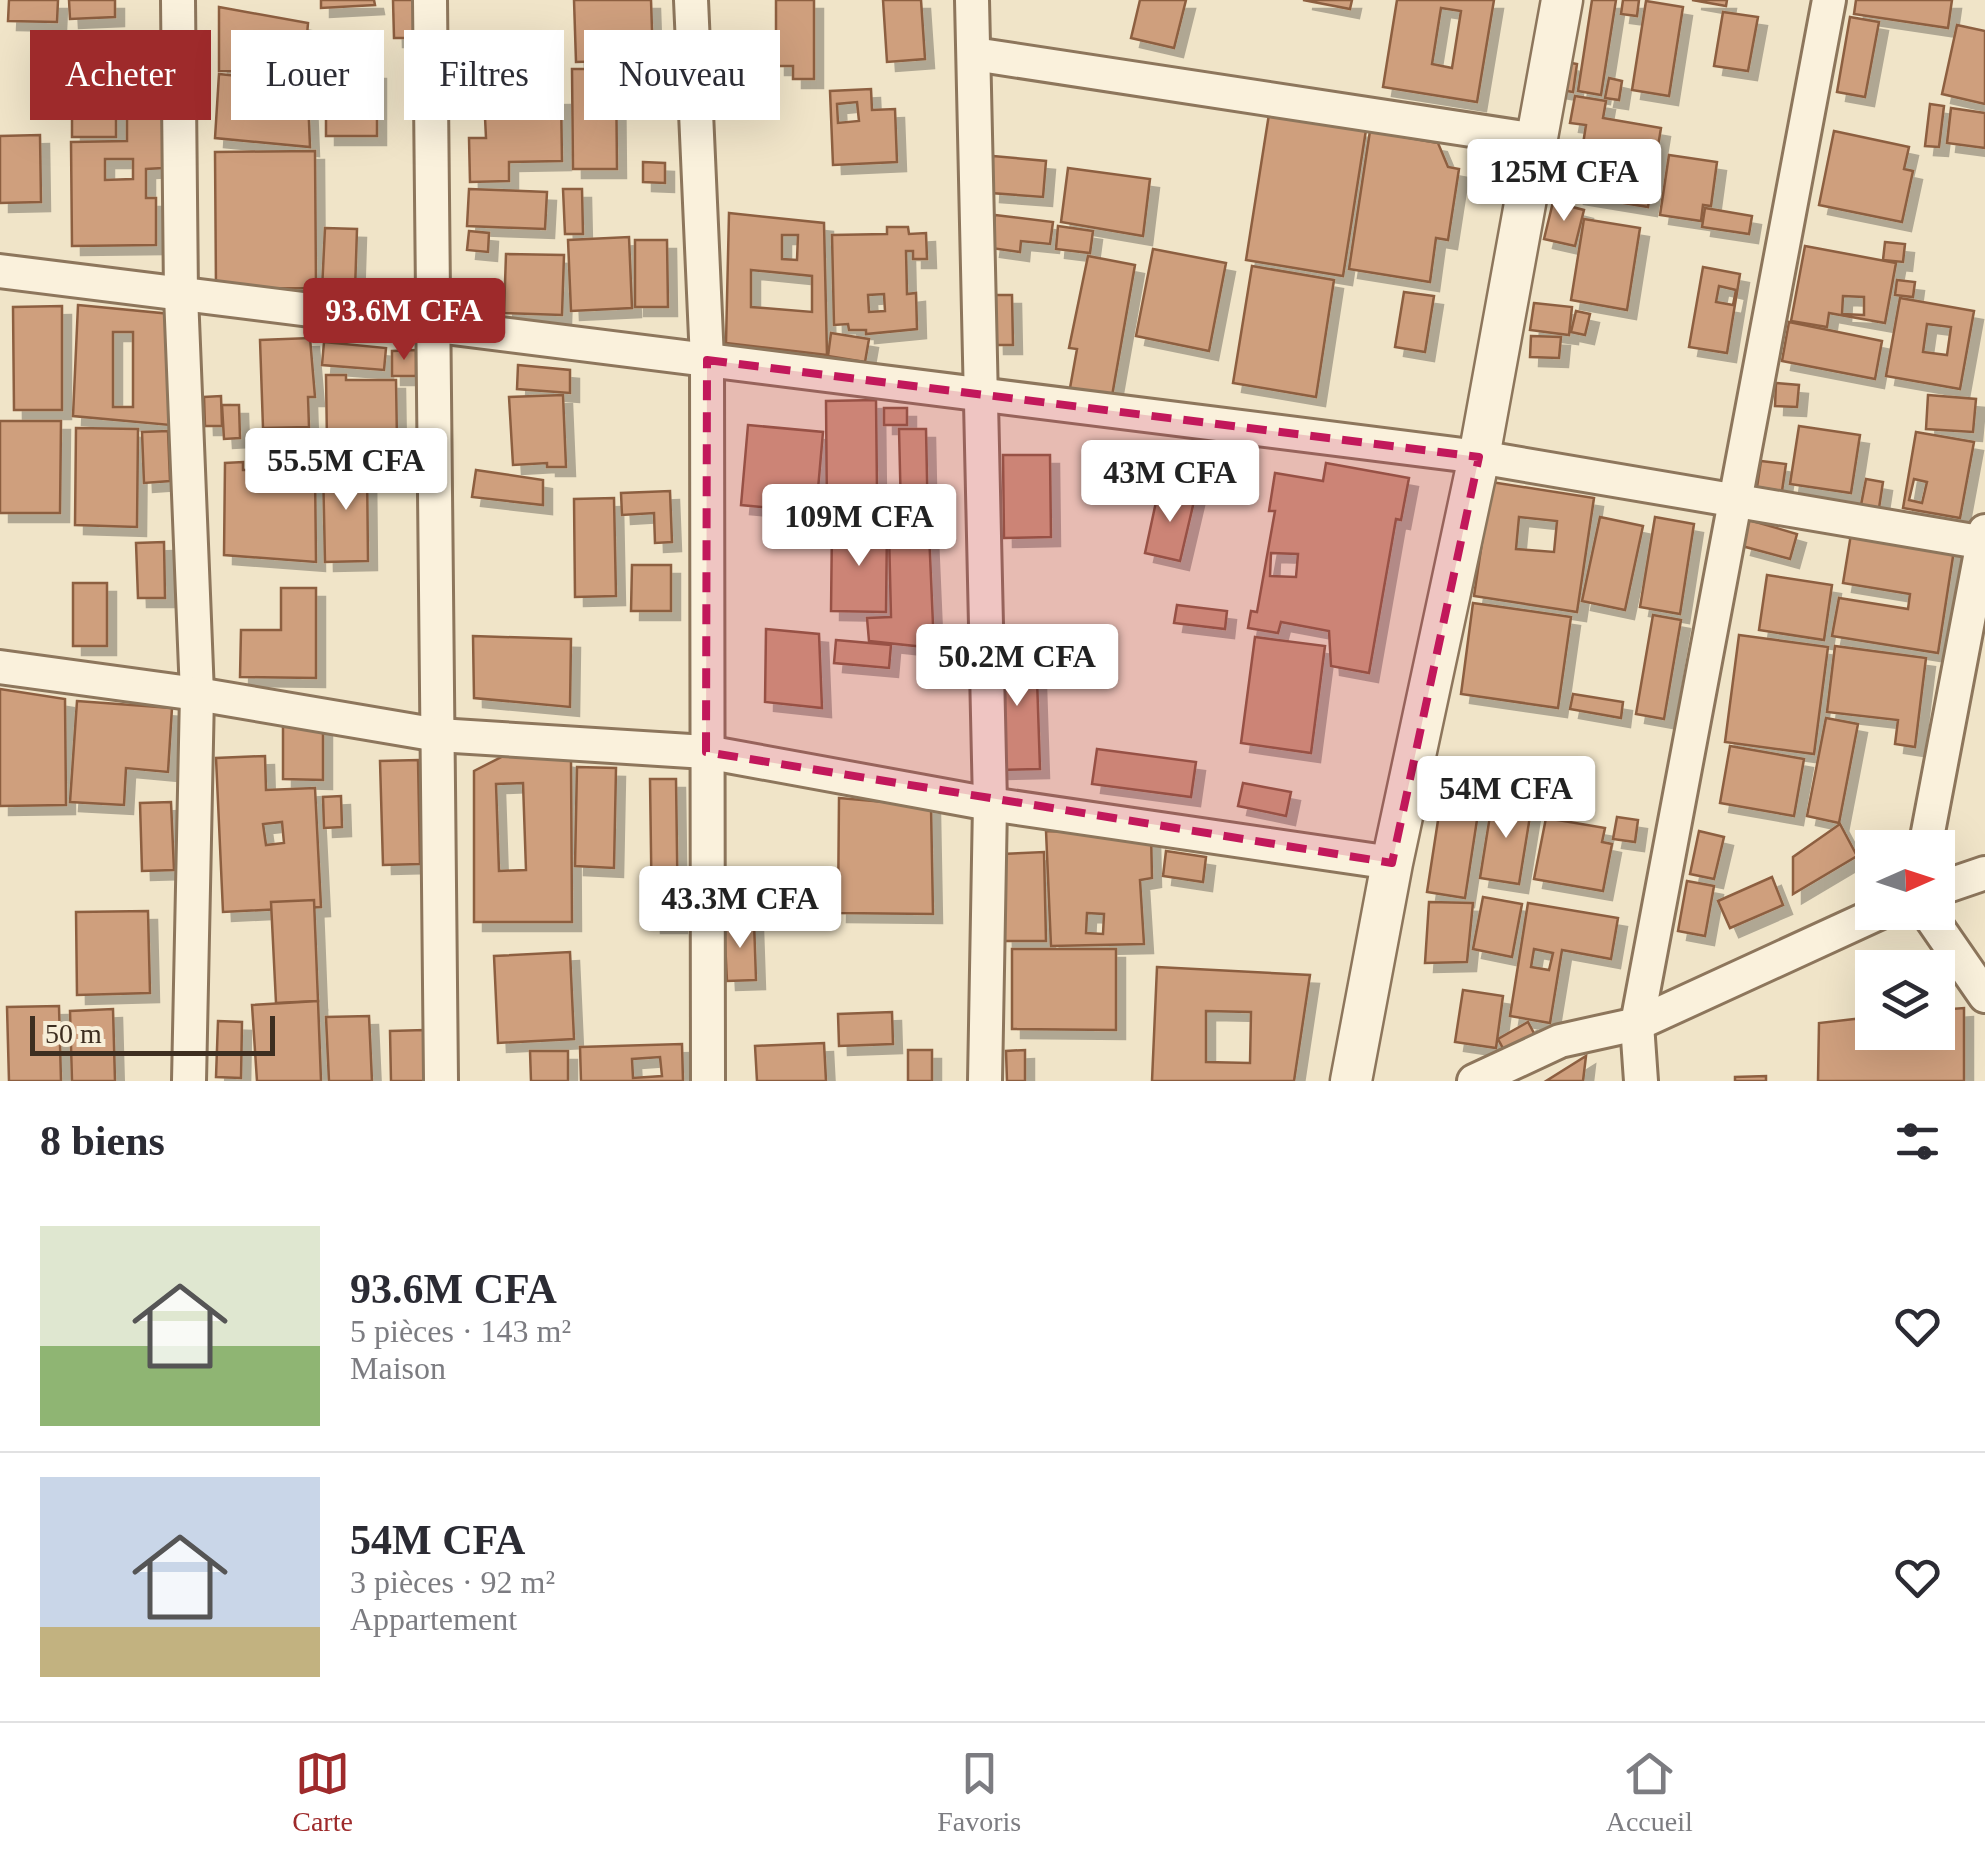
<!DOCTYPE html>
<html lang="fr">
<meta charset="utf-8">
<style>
body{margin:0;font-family:"Times New Roman",serif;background:#f2f2f3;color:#2b2b33;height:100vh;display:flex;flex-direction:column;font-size:38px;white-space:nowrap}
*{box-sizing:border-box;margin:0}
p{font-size:32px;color:#7c7c81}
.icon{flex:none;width:55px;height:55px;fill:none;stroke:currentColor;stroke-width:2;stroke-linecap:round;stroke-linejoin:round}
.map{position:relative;height:1081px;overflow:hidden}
.sheet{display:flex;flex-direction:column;background:#fff;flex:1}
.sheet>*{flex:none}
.banner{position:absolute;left:30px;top:30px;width:1000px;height:90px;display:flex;gap:20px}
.needle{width:65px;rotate:87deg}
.controls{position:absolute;left:1855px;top:830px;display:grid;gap:20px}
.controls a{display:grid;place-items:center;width:100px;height:100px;border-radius:0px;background:#fff;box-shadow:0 10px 40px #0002;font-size:50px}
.scale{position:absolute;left:30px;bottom:25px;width:245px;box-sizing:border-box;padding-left:10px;border:5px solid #3d2e20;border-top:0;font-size:28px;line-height:35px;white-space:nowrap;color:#3d2e20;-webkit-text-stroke:8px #f7eed8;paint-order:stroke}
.price{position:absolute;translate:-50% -85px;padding:0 22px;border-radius:10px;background:#fff;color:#222;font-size:32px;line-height:65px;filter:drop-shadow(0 2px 5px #0008)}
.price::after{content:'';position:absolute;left:50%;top:60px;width:30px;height:22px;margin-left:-15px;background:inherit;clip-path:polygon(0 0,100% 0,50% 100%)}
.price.current{background:#9e2a2b;color:#fff}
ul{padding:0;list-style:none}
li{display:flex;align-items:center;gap:30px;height:250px;padding:0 40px}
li+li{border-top:2px solid #e1e1e2}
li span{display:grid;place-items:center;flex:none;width:280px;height:200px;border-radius:0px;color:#555}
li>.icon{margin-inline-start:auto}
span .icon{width:120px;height:120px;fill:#fffc;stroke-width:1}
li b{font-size:42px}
h2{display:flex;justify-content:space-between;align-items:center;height:120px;padding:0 40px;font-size:42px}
.chip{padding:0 35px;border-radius:0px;background:#fff;box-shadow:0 10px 40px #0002;font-size:35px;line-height:90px}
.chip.current{background:#9e2a2b;color:#fff}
.dock{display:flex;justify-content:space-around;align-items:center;height:140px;border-top:2px solid #e1e1e2;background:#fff;font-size:28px;color:#7c7c81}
.dock a{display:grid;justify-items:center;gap:5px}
.dock .current{color:#9e2a2b}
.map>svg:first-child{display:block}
</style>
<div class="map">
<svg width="1985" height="1081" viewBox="0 0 1985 1081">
<defs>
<filter id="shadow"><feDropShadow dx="9" dy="9" stdDeviation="0" flood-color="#0004"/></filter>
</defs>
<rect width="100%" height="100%" fill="#f0e4c8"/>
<g fill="#cf9f7d" stroke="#8d5f41" stroke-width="2.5" fill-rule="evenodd" filter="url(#shadow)">
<path d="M9,0h49l-1,22 -49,-1z"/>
<path d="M69,0h46v17l-45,2z"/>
<path d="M321,0h53l1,5 -54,3z"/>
<path d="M393,0h21l1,38h-21z"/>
<path d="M574,0h77l2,60 -77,2z"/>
<path d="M776,0h38v79h-21v-13h-17z"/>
<path d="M883,0h38l4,59 -38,3z"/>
<path d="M1140,0h46l-12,48 -43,-10z"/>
<path d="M1303,0h49l-2,9z"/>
<path d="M1397,0h97l-17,102 -94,-15zM1441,8l20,3 -9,57 -20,-4z"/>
<path d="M1592,0h24l-15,95 -23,-4z"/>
<path d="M1623,0h16l-2,16 -16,-2z"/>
<path d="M1692,0h35l-1,6z"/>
<path d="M1856,0h96l-4,28 -94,-14z"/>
<path d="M1646,1l37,6 -14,89 -37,-6z"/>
<path d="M219,7l89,16 -4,49 -85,-1z"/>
<path d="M1723,12l35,5 -10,54 -34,-5z"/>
<path d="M1850,17l29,5 -14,75 -28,-5z"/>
<path d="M1957,25l28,6v73l-43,-10z"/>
<path d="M161,38v60l-24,1v-60z"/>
<path d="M333,55h23v5h9v10h12v66h-51v-75l6,-1z"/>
<path d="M1555,60l22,4 -4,28 -23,-4z"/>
<path d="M572,69h44l1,100h-44z"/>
<path d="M219,74l19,2 1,17 69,5 2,49 -95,-9z"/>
<path d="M1609,78l13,3 -3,19 -14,-2z"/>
<path d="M72,86l44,1v50h-44z"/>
<path d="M871,89l1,21 23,-1 2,53 -64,3 -3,-74zM857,102l2,19 -21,2 -1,-19z"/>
<path d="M561,96l1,65 -53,1v19l-39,1 -1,-44h17l-2,-41z"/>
<path d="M1575,96l31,5 -3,17 58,10 -13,79 -73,-12 11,-70 -16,-2z"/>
<path d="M1930,104l14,2 -5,41 -14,-1z"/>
<path d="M1951,108l34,5v35l-38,-5z"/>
<path d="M1269,114l97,16 -23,146 -97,-16z"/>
<path d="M162,116l1,52 -17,1v29h10v47l-84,1 -1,-104 56,-1v-24zM105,159h28v20l-28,1z"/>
<path d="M1370,131l68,12 10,24 11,2 -11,71 -12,-2 -6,44 -81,-13z"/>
<path d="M1834,131l75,16 -5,22 9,2 -11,51 -83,-17z"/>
<path d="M40,135l1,67 -41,1v-67z"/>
<path d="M315,151l1,137 -100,1 -1,-137z"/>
<path d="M1669,155l48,7 -6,44 -8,-1 -2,16 -41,-6z"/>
<path d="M993,156l53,5 -3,36 -52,-4z"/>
<path d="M643,162l22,1v20l-22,-1z"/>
<path d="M1068,168l82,11 -7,57 -82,-14z"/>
<path d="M469,189l78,3 -2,37 -78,-3z"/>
<path d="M563,189h19l1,45h-18z"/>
<path d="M1553,202l31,8 -9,36 -31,-7z"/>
<path d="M1705,208l47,8 -3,18 -47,-7z"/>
<path d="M729,213l95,10 3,132 -101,-12zM782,235h16l-1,25 -15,-1zM751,270l61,6v36l-61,-5z"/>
<path d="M995,215l58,7 -3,22 -29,-3 -1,11 -29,-4z"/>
<path d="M1584,219l56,9 -13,82 -56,-10z"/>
<path d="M1058,226l35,5 -3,22 -34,-4z"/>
<path d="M887,227h21l1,7 17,-1 1,26h-14v-8h-7l1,43 9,-1 1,36 -51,5v-4h-17l-1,-6 -14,1 -2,-90 55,-1zM884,294l1,17 -16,1 -1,-17z"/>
<path d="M325,228l32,1 -2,62 -33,-1z"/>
<path d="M469,231l20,2 -1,19 -21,-2z"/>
<path d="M629,237l3,71 -61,3 -3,-71z"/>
<path d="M635,240h32l1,67h-33z"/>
<path d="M1885,242l20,2 -2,18 -20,-2z"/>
<path d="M1805,246l91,17 -11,60 -56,-10 -2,14 -36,-6zM1843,296l21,1v18l-22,-1z"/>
<path d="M1153,249l73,14 -17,88 -73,-15z"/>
<path d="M506,254l58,1 -2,60 -58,-2z"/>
<path d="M1088,256l47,9 -23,131 -42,-8 7,-39 -8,-1z"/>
<path d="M1252,266l82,14 -18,117 -83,-14z"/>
<path d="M1703,267l37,7 -13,79 -38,-6zM1719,286l17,4 -3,15 -17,-3z"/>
<path d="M1897,280l18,2 -2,15 -18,-2z"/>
<path d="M1404,292l30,4 -9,56 -30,-5z"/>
<path d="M994,295h18l1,50h-18z"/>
<path d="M1900,298l74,13 -14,78 -74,-13zM1927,324l24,3 -4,28 -24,-3z"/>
<path d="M1534,303l38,4 -3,28 -39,-5z"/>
<path d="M78,305l93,9 -1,111 -97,-9zM113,332h20v75h-20z"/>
<path d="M62,306v104h-48l-1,-103z"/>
<path d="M1576,311l14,3 -5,21 -14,-3z"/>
<path d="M1789,322l93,19 -7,38 -93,-18z"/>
<path d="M831,333l38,6 -4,23 -37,-6z"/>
<path d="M1531,336l30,1 -2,21 -29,-1z"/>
<path d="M310,338l5,59h-7l1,30 -46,1 -3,-88z"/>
<path d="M324,342l62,6 -2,22 -62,-5z"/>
<path d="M416,350v26h-24v-25z"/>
<path d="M518,365l52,5v23l-53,-4z"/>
<path d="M326,375h20v5h50l1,62 -70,1z"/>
<path d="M1776,383l23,2 -2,22 -22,-1z"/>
<path d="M563,395l3,72h-19v-4l-34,2 -4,-68z"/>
<path d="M1928,395l48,4 -3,33 -47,-3z"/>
<path d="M221,396l1,30h-17l-1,-29z"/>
<path d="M876,400l1,90h13l-2,31 -61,-4 -1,-116z"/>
<path d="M222,405h17l1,33 -16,1z"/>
<rect x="884" y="408" width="23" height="17"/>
<path d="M0,421h61l-1,92h-60z"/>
<path d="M748,425l75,7 -7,80 -75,-7z"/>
<path d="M1799,426l61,9 -9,58 -61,-9z"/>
<path d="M76,428l62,1 -1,98 -62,-2z"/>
<path d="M899,429h27l2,97 -33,1v-14h6z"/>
<path d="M168,431l2,50 -26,2 -2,-51z"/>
<path d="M1916,432l58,10 -14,76 -57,-10zM1914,479l13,3 -5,21 -13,-3z"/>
<path d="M1098,447l42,1v23l-42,-1z"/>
<path d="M1175,454l51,6 -3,24 -51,-6z"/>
<path d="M1003,455h47l1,82 -47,1z"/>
<path d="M1761,461l25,3 -4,27 -25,-4z"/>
<path d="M243,462v8l72,-1 1,93 -92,-7 1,-92z"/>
<path d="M1326,463l83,15 -8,42 -5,-1 -27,154 -38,-7 -2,-35 -48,-9 -3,11 -30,-5 3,-17 6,1 18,-101h-6l6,-38 48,8zM1271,553l27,1 -2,23 -26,-1z"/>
<path d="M367,465l1,96 -43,1 -2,-96z"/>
<path d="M476,470l67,10v25l-71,-8z"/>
<path d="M1866,479l17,3 -4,26 -18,-3z"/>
<path d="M1491,482l103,16 -17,114 -103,-16zM1519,517l38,4 -3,31 -38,-3z"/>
<path d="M1159,488l36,9 -15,64 -35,-8z"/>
<path d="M670,491l2,51 -17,1 -1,-30 -32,2 -1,-22z"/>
<path d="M614,498l2,98 -41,1 -1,-98z"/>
<path d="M1600,517l43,9 -18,84 -43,-9z"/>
<path d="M1655,517l39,7 -14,90 -40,-7z"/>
<path d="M1749,520l48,14 -7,25 -48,-13z"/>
<path d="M832,525l55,1 -1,86 -55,-1z"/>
<path d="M929,532l5,116 -65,-7 -2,-23 24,-1 -2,-84z"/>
<path d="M1851,534l103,16 -16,103 -106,-17 7,-38 69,11 2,-15 -67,-11z"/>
<path d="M164,542l1,56h-27l-2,-55z"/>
<path d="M632,565h39v46h-40z"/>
<path d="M1767,575l65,10 -8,55 -65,-10z"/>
<rect x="73" y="583" width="34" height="63"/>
<path d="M281,588h35v90l-76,-1 1,-47h40z"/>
<path d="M1473,603l98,14 -13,91 -97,-14z"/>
<path d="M1177,605l50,6 -2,18 -51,-6z"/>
<path d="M1653,615l28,5 -17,99 -28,-5z"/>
<path d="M766,629l53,5 3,74 -57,-6z"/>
<path d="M1739,635l89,12 -14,107 -89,-12z"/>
<path d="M473,636l98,3 -1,68 -96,-9z"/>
<path d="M1255,637l70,9 -14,107 -70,-10z"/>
<path d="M836,640l55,5 -2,23 -55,-5z"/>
<path d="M1835,646l91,12 -11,89 -20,-3 3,-24 -71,-8z"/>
<path d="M1036,648l4,121 -42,1 -3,-121z"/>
<path d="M0,689l65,10 1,106 -66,1z"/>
<path d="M1573,694l50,8 -2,16 -51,-9z"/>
<path d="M77,701l95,7 -4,64 -42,-4 -2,37 -54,-3z"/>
<path d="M1826,718l32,6 -19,99 -32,-7z"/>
<path d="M283,719l40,1v60l-40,-1z"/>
<path d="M1730,746l74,13 -10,57 -74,-13z"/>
<path d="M1097,749l99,13 -5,35 -99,-13z"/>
<path d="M515,750l56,10 1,162h-98v-151zM523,783l3,87 -27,1 -3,-87z"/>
<path d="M265,756l1,34 49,-2 6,119 -98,5 -7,-154zM282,822l2,21 -18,2 -3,-21z"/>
<path d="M418,760l2,104 -37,1 -3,-104z"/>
<path d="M577,767l39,1 -2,100 -39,-2z"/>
<path d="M650,779h26l2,145h-26z"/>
<path d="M1243,783l48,9 -5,24 -48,-10z"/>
<path d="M341,796l1,31 -18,1 -1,-31z"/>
<path d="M1493,797l39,7 -13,80 -39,-6z"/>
<path d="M839,798l92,8 2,108 -95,-1z"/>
<path d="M1441,801l38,6 -14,91 -38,-6z"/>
<path d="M171,802l3,68 -32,1 -2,-68z"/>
<path d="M1617,817l21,3 -3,22 -22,-3z"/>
<path d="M1546,818l59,10 -3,14 10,2 -9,47 -69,-12z"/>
<path d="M1840,824l17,32 -64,38v-37z"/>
<path d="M1046,831l105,2 1,45 -12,2 4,64 -93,2zM1087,913l17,1 -1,20 -17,-1z"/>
<path d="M1699,831l25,6 -10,42 -24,-5z"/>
<path d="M1166,851l40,6 -3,25 -40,-6z"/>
<path d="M1044,852l2,89h-42l-2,-87z"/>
<path d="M1772,877l11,28 -53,23 -12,-27z"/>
<path d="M1687,881l27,5 -9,50 -27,-5z"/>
<path d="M1483,897l39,7 -10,53 -39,-8z"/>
<path d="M314,900l4,101 -42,2 -5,-101z"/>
<path d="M1429,902l44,1 -6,59 -42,1z"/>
<path d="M1528,903l90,15 -7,41 -49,-9 -12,73 -40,-7zM1534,949l19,4 -4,17 -18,-3z"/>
<path d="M148,911l2,82 -73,2 -1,-83z"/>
<path d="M754,921l2,59 -29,1 -3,-59z"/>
<path d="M1012,949h104v81l-104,-1z"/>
<path d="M570,952l4,87 -76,4 -4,-87z"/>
<path d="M1157,967l153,8 -16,106h-142zM1206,1011l45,1 -1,51 -44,-1z"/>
<path d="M1463,990l40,6 -7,52 -41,-6z"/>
<path d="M318,1001l3,80h-64l-5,-76z"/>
<path d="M59,1006l2,75h-52l-2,-74z"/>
<path d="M1964,1008v73h-146l1,-58 53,-6v15h66v-22z"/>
<path d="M113,1009l2,72h-43l-2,-70z"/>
<path d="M892,1012l1,32 -54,2 -1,-32z"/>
<path d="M369,1016l3,65h-43l-3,-64z"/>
<path d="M218,1021l24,1 -1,56 -25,-1z"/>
<path d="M1528,1022l8,15 -30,17 -8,-15z"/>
<path d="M425,1030l1,51h-35l-1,-50z"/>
<path d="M824,1043l2,38h-69l-2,-35z"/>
<path d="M682,1044l1,37h-102l-1,-34zM660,1057l2,19 -29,2 -1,-19z"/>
<rect x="908" y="1050" width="24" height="31"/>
<path d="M1025,1050v31h-18l-1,-30z"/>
<path d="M530,1051h38v30h-37z"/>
<path d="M1586,1056l-3,25h-37z"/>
<path d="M1766,1076v5h-31v-4z"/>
</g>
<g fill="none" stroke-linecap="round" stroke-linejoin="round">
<defs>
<g id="minor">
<path d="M178,0l3,295 16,399 -8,387"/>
<path d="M430,0l11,1081"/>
<path d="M691,0l16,360 1,721"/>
<path d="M972,0l18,804 -5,277"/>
<path d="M974,54l563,86"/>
<path d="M0,271l1479,186 506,86"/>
<path d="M0,667l197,27 241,41 268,17 284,52 402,59"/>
<path d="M1925,848l60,-317"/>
<path d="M1938,889l47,-16"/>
<path d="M1927,912l58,84"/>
<path d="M1474,1081l86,-40 77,-17 244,-112"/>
<path d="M1641,1081l-4,-57 192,-1024"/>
</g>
<path id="tertiary" d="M1351,1081l41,-218 87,-406 83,-457"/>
</defs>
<use href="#minor" stroke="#8d765c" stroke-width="38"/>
<use href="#tertiary" stroke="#8d765c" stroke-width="45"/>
<use href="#minor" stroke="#faf1dc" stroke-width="32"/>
<use href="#tertiary" stroke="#faf1dc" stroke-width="40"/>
</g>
<path fill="#c2185b" fill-opacity="0.2" stroke="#c2185b" stroke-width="8" stroke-dasharray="20 12" stroke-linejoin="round" d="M707,360l772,97 -87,406 -686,-111z"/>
</svg>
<div class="controls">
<a><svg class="needle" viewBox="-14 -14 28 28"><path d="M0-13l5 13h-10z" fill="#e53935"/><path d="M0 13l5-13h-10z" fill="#7c7c81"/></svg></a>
<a><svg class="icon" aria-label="layers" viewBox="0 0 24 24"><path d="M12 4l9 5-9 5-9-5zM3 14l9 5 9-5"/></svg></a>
</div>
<div class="scale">50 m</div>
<b class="price" style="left:1564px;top:224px">125M CFA</b>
<b class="price current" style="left:404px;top:363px">93.6M CFA</b>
<b class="price" style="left:346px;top:513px">55.5M CFA</b>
<b class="price" style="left:1170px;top:525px">43M CFA</b>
<b class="price" style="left:859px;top:569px">109M CFA</b>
<b class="price" style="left:1017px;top:709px">50.2M CFA</b>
<b class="price" style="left:1506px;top:841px">54M CFA</b>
<b class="price" style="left:740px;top:951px">43.3M CFA</b>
<div class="banner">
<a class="chip current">Acheter</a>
<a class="chip">Louer</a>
<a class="chip">Filtres</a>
<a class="chip">Nouveau</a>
</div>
</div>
<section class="sheet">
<h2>8 biens<svg class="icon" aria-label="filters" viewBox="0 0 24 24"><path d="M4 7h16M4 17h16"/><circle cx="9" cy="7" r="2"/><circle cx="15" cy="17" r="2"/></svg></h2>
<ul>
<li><span style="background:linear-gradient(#dfe7d0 60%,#8fb573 0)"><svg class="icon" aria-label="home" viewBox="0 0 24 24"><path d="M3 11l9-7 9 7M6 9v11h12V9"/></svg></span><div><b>93.6M CFA</b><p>5 pièces · 143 m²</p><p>Maison</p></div><svg class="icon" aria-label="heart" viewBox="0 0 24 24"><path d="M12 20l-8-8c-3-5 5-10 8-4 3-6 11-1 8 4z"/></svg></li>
<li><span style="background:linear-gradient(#c9d6e8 75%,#c2b280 0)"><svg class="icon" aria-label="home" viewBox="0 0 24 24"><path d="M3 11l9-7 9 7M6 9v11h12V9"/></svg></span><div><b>54M CFA</b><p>3 pièces · 92 m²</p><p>Appartement</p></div><svg class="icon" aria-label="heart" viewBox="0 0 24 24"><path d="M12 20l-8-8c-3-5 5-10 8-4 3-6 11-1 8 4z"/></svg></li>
</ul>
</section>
<nav class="dock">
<a class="current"><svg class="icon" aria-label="map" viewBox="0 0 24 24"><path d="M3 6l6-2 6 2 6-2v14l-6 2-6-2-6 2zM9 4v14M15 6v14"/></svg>Carte</a>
<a><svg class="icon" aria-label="saved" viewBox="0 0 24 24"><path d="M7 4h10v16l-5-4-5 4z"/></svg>Favoris</a>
<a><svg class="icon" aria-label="home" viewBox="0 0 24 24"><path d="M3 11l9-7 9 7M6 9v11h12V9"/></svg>Accueil</a>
</nav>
